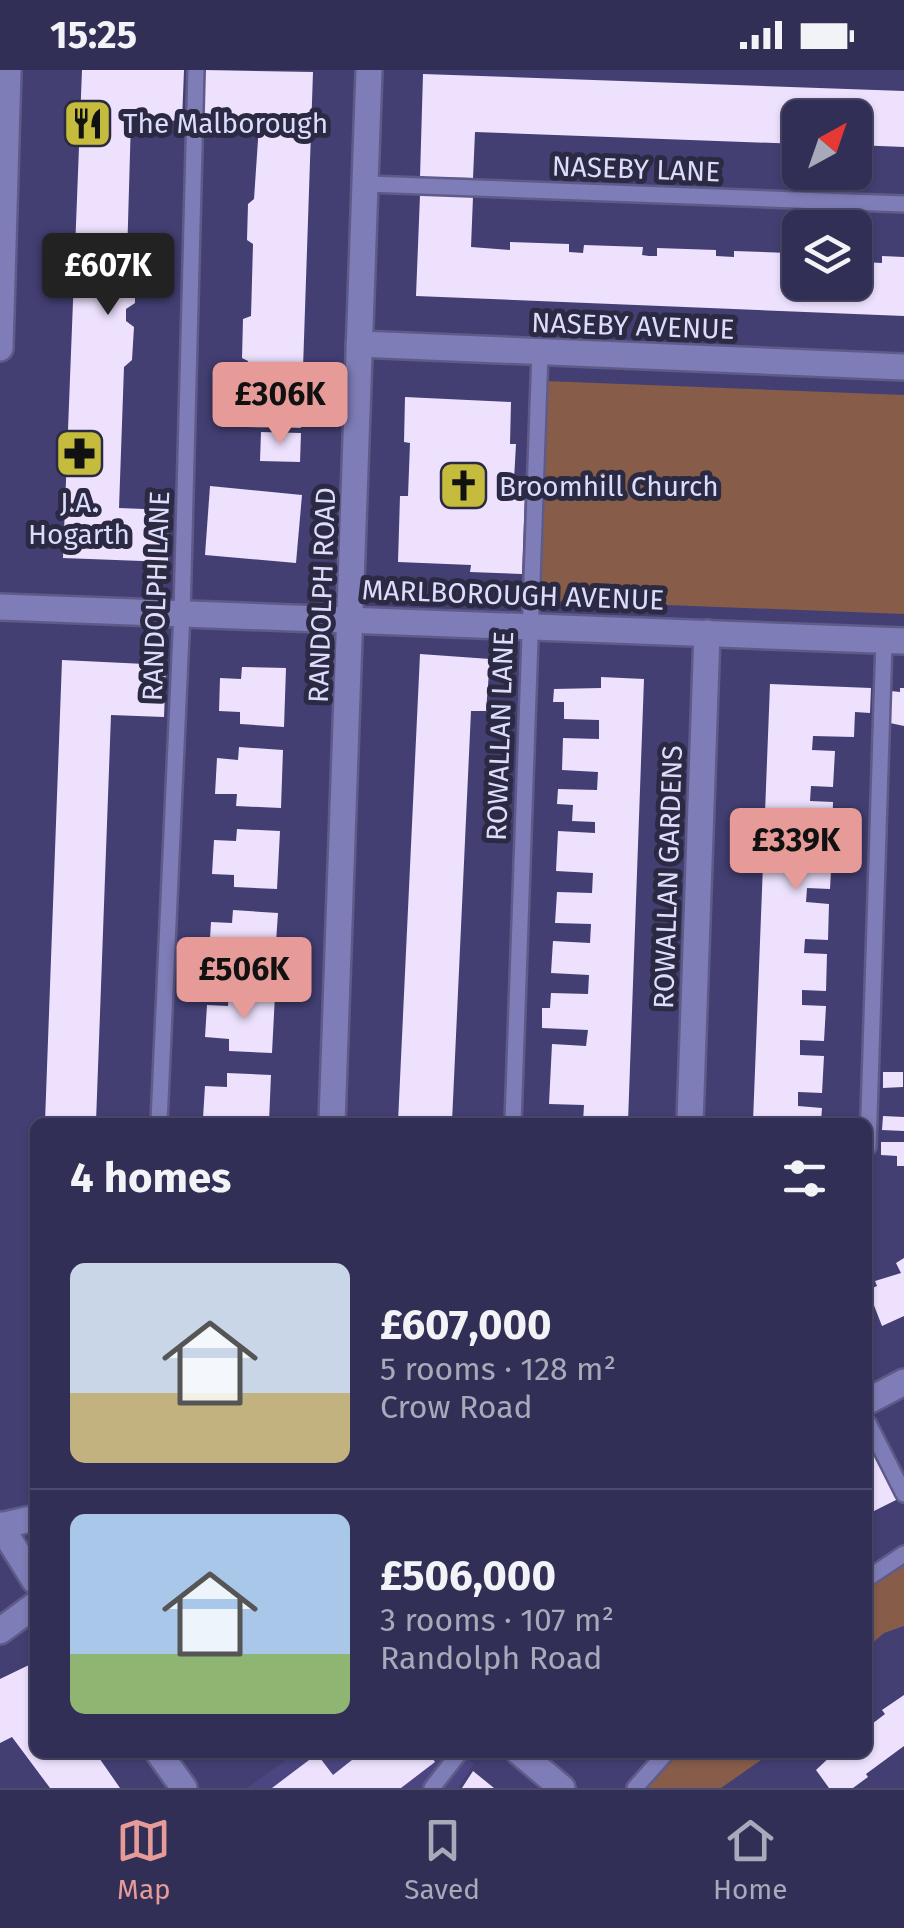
<!DOCTYPE html>
<meta charset="utf-8">
<style>
body{margin:0;font-family:"Fira Sans",sans-serif;background:#3d3b60;color:#f1f3f6;height:100vh;display:flex;flex-direction:column;font-size:38px;white-space:nowrap}
*{box-sizing:border-box;margin:0}
p{font-size:32px;color:#a8a9b9}
.icon{flex:none;width:55px;height:55px;fill:none;stroke:currentColor;stroke-width:2;stroke-linecap:round;stroke-linejoin:round}
.map{position:relative;flex:1;overflow:hidden}
.panel{position:absolute;left:30px;top:1048px;width:842px;height:640px;display:flex;flex-direction:column;background:#322f56;border-radius:15px;box-shadow:0 2px 8px #0004,0 0 0 2px #4d4a6c}
.panel>*{flex:none}
.needle{width:65px;rotate:40deg}
.buttons{position:absolute;left:782px;top:30px;display:grid;gap:20px}
.buttons a{display:grid;place-items:center;width:90px;height:90px;border-radius:15px;background:#322f56;box-shadow:0 2px 8px #0004,0 0 0 2px #4d4a6c;font-size:50px}
.price{position:absolute;translate:-50% -85px;padding:0 22px;border-radius:10px;background:#e69b98;color:#111;font-size:32px;line-height:65px;filter:drop-shadow(0 2px 5px #0008)}
.price::after{content:'';position:absolute;left:50%;top:60px;width:30px;height:22px;margin-left:-15px;background:inherit;clip-path:polygon(0 0,100% 0,50% 100%)}
.price.current{background:#222;color:#fff}
ul{padding:0;list-style:none}
li{display:flex;align-items:center;gap:30px;height:250px;padding:0 40px}
li+li{border-top:2px solid #4d4a6c}
li span{display:grid;place-items:center;flex:none;width:280px;height:200px;border-radius:15px;color:#555}
li>.icon{margin-inline-start:auto}
span .icon{width:120px;height:120px;fill:#fffc;stroke-width:1}
li b{font-size:42px}
h2{display:flex;justify-content:space-between;align-items:center;height:120px;padding:0 40px;font-size:42px}
.status{display:flex;justify-content:space-between;align-items:center;height:70px;padding:0 50px;background:#322f56;direction:ltr}
.status svg{height:28px;fill:currentColor}
.tab-bar{display:flex;justify-content:space-around;align-items:center;height:140px;border-top:2px solid #4d4a6c;background:#322f56;font-size:28px;color:#a8a9b9}
.tab-bar a{display:grid;justify-items:center;gap:5px}
.tab-bar .current{color:#e69b98}
.map>svg:first-child{display:block}
</style>
<div class="status"><b>15:25</b><svg viewBox="0 0 49 12"><path d="M0 12V9h3v3zM5 12V6h3v6zM10 12V3h3v9zM15 12V0h3v12zM26 1h20v11H26zM47 4h2v5h-2z"/></svg></div>
<div class="map">
<svg width="904" height="1718" viewBox="0 0 904 1718">
<rect width="100%" height="100%" fill="#433f73"/>
<path fill="#4b4681" d="M295,1683h165l14,11 -16,24h-211z"/>
<g fill="#875d4a">
<path d="M545,311l359,14v219l-367,-14z"/>
<path d="M904,1484v72l-20,7 -16,14v-69z"/>
<path d="M667,1683h104l-50,35h-86z"/>
</g>
<g fill="#ede1fd">
<path d="M82,0h102l-2,51 -51,-2 -4,139 1,5 7,6v34l-9,6v12l8,6 -2,33 -8,7 -5,141 50,2 -1,52 -105,-4z"/>
<path d="M205,0l108,2 -12,356 -55,-1 2,-66 -6,-3 1,-39 8,-3 2,-72 -6,-4 1,-36 6,-5 5,-74 -56,-3z"/>
<path d="M423,4l481,17v56l-49,-2v-27h-55v26l-325,-12 -2,46 -53,-1z"/>
<path d="M420,125l53,2 -2,50 39,3v-8l59,2v8l14,1 1,-8 59,2 -1,8 7,1h8v-8l59,2v6l18,1v-6l55,2 -1,6 12,1v22h55v-27l8,1v6l19,1v-7l22,1v59l-488,-20z"/>
<path d="M405,327l106,5 -1,42h6l-2,36 6,1v11h5l-3,82 -52,-2 1,-7 -73,-3 2,-66h8l2,-53 -6,-1z"/>
<path d="M261,362l40,1 -1,29 -40,-1z"/>
<path d="M210,416l92,9 -6,68 -91,-8z"/>
<path d="M420,584l70,5 -4,52h-15l-19,411h-54z"/>
<path d="M62,590l104,5 -2,52 -53,-2 -15,407h-51z"/>
<path d="M242,597l44,1 -2,59 -44,-3v-12l-21,-1 1,-33 21,1z"/>
<path d="M601,607l43,2 -16,443h-45l1,-17 -35,-1 3,-60 34,2 2,-16 -46,-2v-20h8l1,-15 37,1 1,-19 -38,-2 2,-32 37,2 1,-19 -36,-1 2,-31 35,1 1,-20 -37,-2 2,-40 37,2v-11l-23,-1 1,-16 -16,-1 1,-15 39,1 1,-18 -36,-2 1,-32 36,1v-19l-35,-1v-17h-11l1,-13 47,-1z"/>
<path d="M770,614l101,4 -1,25 -15,-1 -1,25 -41,-1 -1,14 23,1 -2,36 -22,-1 -1,15 23,1 -1,36 -23,-1 -1,15h24l-2,37 -23,-1 -1,14 23,2 -1,36 -23,-1 -1,14 23,1 -1,37 -24,-1v15l24,1 -1,18 -1,17 -24,-1v15l24,1 -2,37 -24,-1v14l24,2 -1,14h-68z"/>
<path d="M900,618h4v38l-14,-3 1,-32 9,1z"/>
<path d="M239,677l44,3 -2,58 -45,-2 1,-12h-22l2,-36 21,2z"/>
<path d="M237,759l43,2 -3,58 -43,-2v-12l-22,-1 2,-34 22,1z"/>
<path d="M233,840l45,3 -4,58 -43,-2 1,-13 -23,-1 2,-33 21,1z"/>
<path d="M229,923l46,2 -3,58 -43,-2v-12l-24,-2 2,-32 21,1z"/>
<path d="M883,1002h20v15l-20,1z"/>
<path d="M227,1003l44,2 -2,47h-44v-3l-22,-1 2,-32 22,1z"/>
<path d="M883,1046l21,1v14l-22,-1z"/>
<path d="M881,1072h23v24h-7v-10l-16,-1z"/>
<path d="M904,1188v58l-22,10 -14,-36 9,-4 -2,-5 26,-8 -5,-10z"/>
<path d="M875,1384l23,45 -30,15v-57z"/>
<path d="M31,1594l4,6v82h60l25,36h-70l-38,-51 -12,6v-64z"/>
<path d="M904,1625v51l-38,28 2,3 -15,11h-24l-13,-18 19,-18h33v-25l17,-13 -3,-4z"/>
<path d="M362,1682h66l7,10 -34,26h-129l45,-34 16,21z"/>
<path d="M473,1701l21,17h-32z"/>
</g>
<g fill="none" stroke-linecap="round" stroke-linejoin="round">
<defs>
<g id="lane">
<path d="M367,114l537,20"/>
<path d="M159,1052l23,-510 14,-542"/>
<path d="M513,1052l27,-770"/>
<path d="M868,1077l16,-507"/>
<path d="M868,1353l36,71"/>
<path d="M868,1508l36,-24"/>
<path d="M432,1718l28,-36"/>
<path d="M635,1718l32,-36"/>
</g>
<g id="street">
<path d="M359,274l545,23"/>
<path d="M0,537l904,34"/>
<path d="M332,1052l37,-1052"/>
<path d="M690,1052l17,-489"/>
<path d="M868,1331l36,-19"/>
<path d="M0,1561l35,-26"/>
</g>
<g id="secondary">
<path d="M0,278l8,-278"/>
<path d="M0,1455l35,56"/>
<path d="M0,1456l35,-8"/>
<path d="M158,1682l26,36"/>
<path d="M519,1682l43,36"/>
</g>
</defs>
<use href="#lane" stroke="#5f5b88" stroke-width="20"/>
<use href="#street" stroke="#5f5b88" stroke-width="30"/>
<use href="#secondary" stroke="#5f5b88" stroke-width="30"/>
<use href="#lane" stroke="#7f7db7" stroke-width="15"/>
<use href="#street" stroke="#7f7db7" stroke-width="25"/>
<use href="#secondary" stroke="#7f7db7" stroke-width="25"/>
</g>
<defs>
<symbol id="restaurant-square" viewBox="-11 -11 22 22"><rect x="-9" y="-9" width="18" height="18" rx="4" fill="#c5bc3d" stroke="#2b2a42"/><path d="M-5-6h1v4h1v-4h1v4h1v-4h1v5L-1.5 .5V6h-2V.5L-5-1ZM5-6V6H3V1.5H1.5Q1.5-4 5-6Z" fill="#111"/></symbol>
<symbol id="pharmacy-square" viewBox="-11 -11 22 22"><rect x="-9" y="-9" width="18" height="18" rx="4" fill="#c5bc3d" stroke="#2b2a42"/><path d="M-2-6h4v4h4v4h-4v4h-4v-4h-4v-4h4Z" fill="#111"/></symbol>
<symbol id="church-square" viewBox="-11 -11 22 22"><rect x="-9" y="-9" width="18" height="18" rx="4" fill="#c5bc3d" stroke="#2b2a42"/><path d="M-1.2-6h2.4v3.5h3.3v2.4h-3.3V6h-2.4V-.1h-3.3v-2.4h3.3Z" fill="#111"/></symbol>
</defs>
<g fill-rule="evenodd">
<use href="#restaurant-square" x="60" y="26" width="55" height="55"/>
<use href="#pharmacy-square" x="52" y="356" width="55" height="55"/>
<use href="#church-square" x="436" y="388" width="55" height="55"/>
</g>
<g text-anchor="middle" dominant-baseline="central" stroke-width="10" stroke-linejoin="round" paint-order="stroke">
<g font-size="28" fill="#dcdcfc" stroke="#2b2a42" text-anchor="start">
<text x="123" y="53">The Malborough</text>
<text x="499" y="416">Broomhill Church</text>
<text x="79" y="432" text-anchor="middle">J.A.<tspan x="79" dy="32">Hogarth</tspan></text>
</g>
<g font-size="28" fill="#dcdcfc" stroke="#2b2a42">
<text transform="translate(636 99) rotate(2)">NASEBY LANE</text>
<text transform="translate(633 256) rotate(2)">NASEBY AVENUE</text>
<text transform="translate(322 525) rotate(-88)">RANDOLPH ROAD</text>
<text transform="translate(513 525) rotate(2)">MARLBOROUGH AVENUE</text>
<text transform="translate(156 526) rotate(-88)">RANDOLPH LANE</text>
<text transform="translate(500 666) rotate(-88)">ROWALLAN LANE</text>
<text transform="translate(668 807) rotate(-88)">ROWALLAN GARDENS</text>
</g>
</g>
</svg>
<div class="buttons">
<a><svg class="needle" viewBox="-14 -14 28 28"><path d="M0-13l5 13h-10z" fill="#e53935"/><path d="M0 13l5-13h-10z" fill="#a8a9b9"/></svg></a>
<a><svg class="icon" aria-label="layers" viewBox="0 0 24 24"><path d="M12 4l9 5-9 5-9-5zM3 14l9 5 9-5"/></svg></a>
</div>
<b class="price current" style="left:108px;top:248px">£607K</b>
<b class="price" style="left:280px;top:377px">£306K</b>
<b class="price" style="left:796px;top:823px">£339K</b>
<b class="price" style="left:244px;top:952px">£506K</b>
<section class="panel">
<h2>4 homes<svg class="icon" aria-label="filters" viewBox="0 0 24 24"><path d="M4 7h16M4 17h16"/><circle cx="9" cy="7" r="2"/><circle cx="15" cy="17" r="2"/></svg></h2>
<ul>
<li><span style="background:linear-gradient(#c9d6e8 65%,#c2b280 0)"><svg class="icon" aria-label="home" viewBox="0 0 24 24"><path d="M3 11l9-7 9 7M6 9v11h12V9"/></svg></span><div><b>£607,000</b><p>5 rooms · 128 m²</p><p>Crow Road</p></div></li>
<li><span style="background:linear-gradient(#a9c7e8 70%,#8fb573 0)"><svg class="icon" aria-label="home" viewBox="0 0 24 24"><path d="M3 11l9-7 9 7M6 9v11h12V9"/></svg></span><div><b>£506,000</b><p>3 rooms · 107 m²</p><p>Randolph Road</p></div></li>
</ul>
</section>
</div>
<nav class="tab-bar">
<a class="current"><svg class="icon" aria-label="map" viewBox="0 0 24 24"><path d="M3 6l6-2 6 2 6-2v14l-6 2-6-2-6 2zM9 4v14M15 6v14"/></svg>Map</a>
<a><svg class="icon" aria-label="saved" viewBox="0 0 24 24"><path d="M7 4h10v16l-5-4-5 4z"/></svg>Saved</a>
<a><svg class="icon" aria-label="home" viewBox="0 0 24 24"><path d="M3 11l9-7 9 7M6 9v11h12V9"/></svg>Home</a>
</nav>
